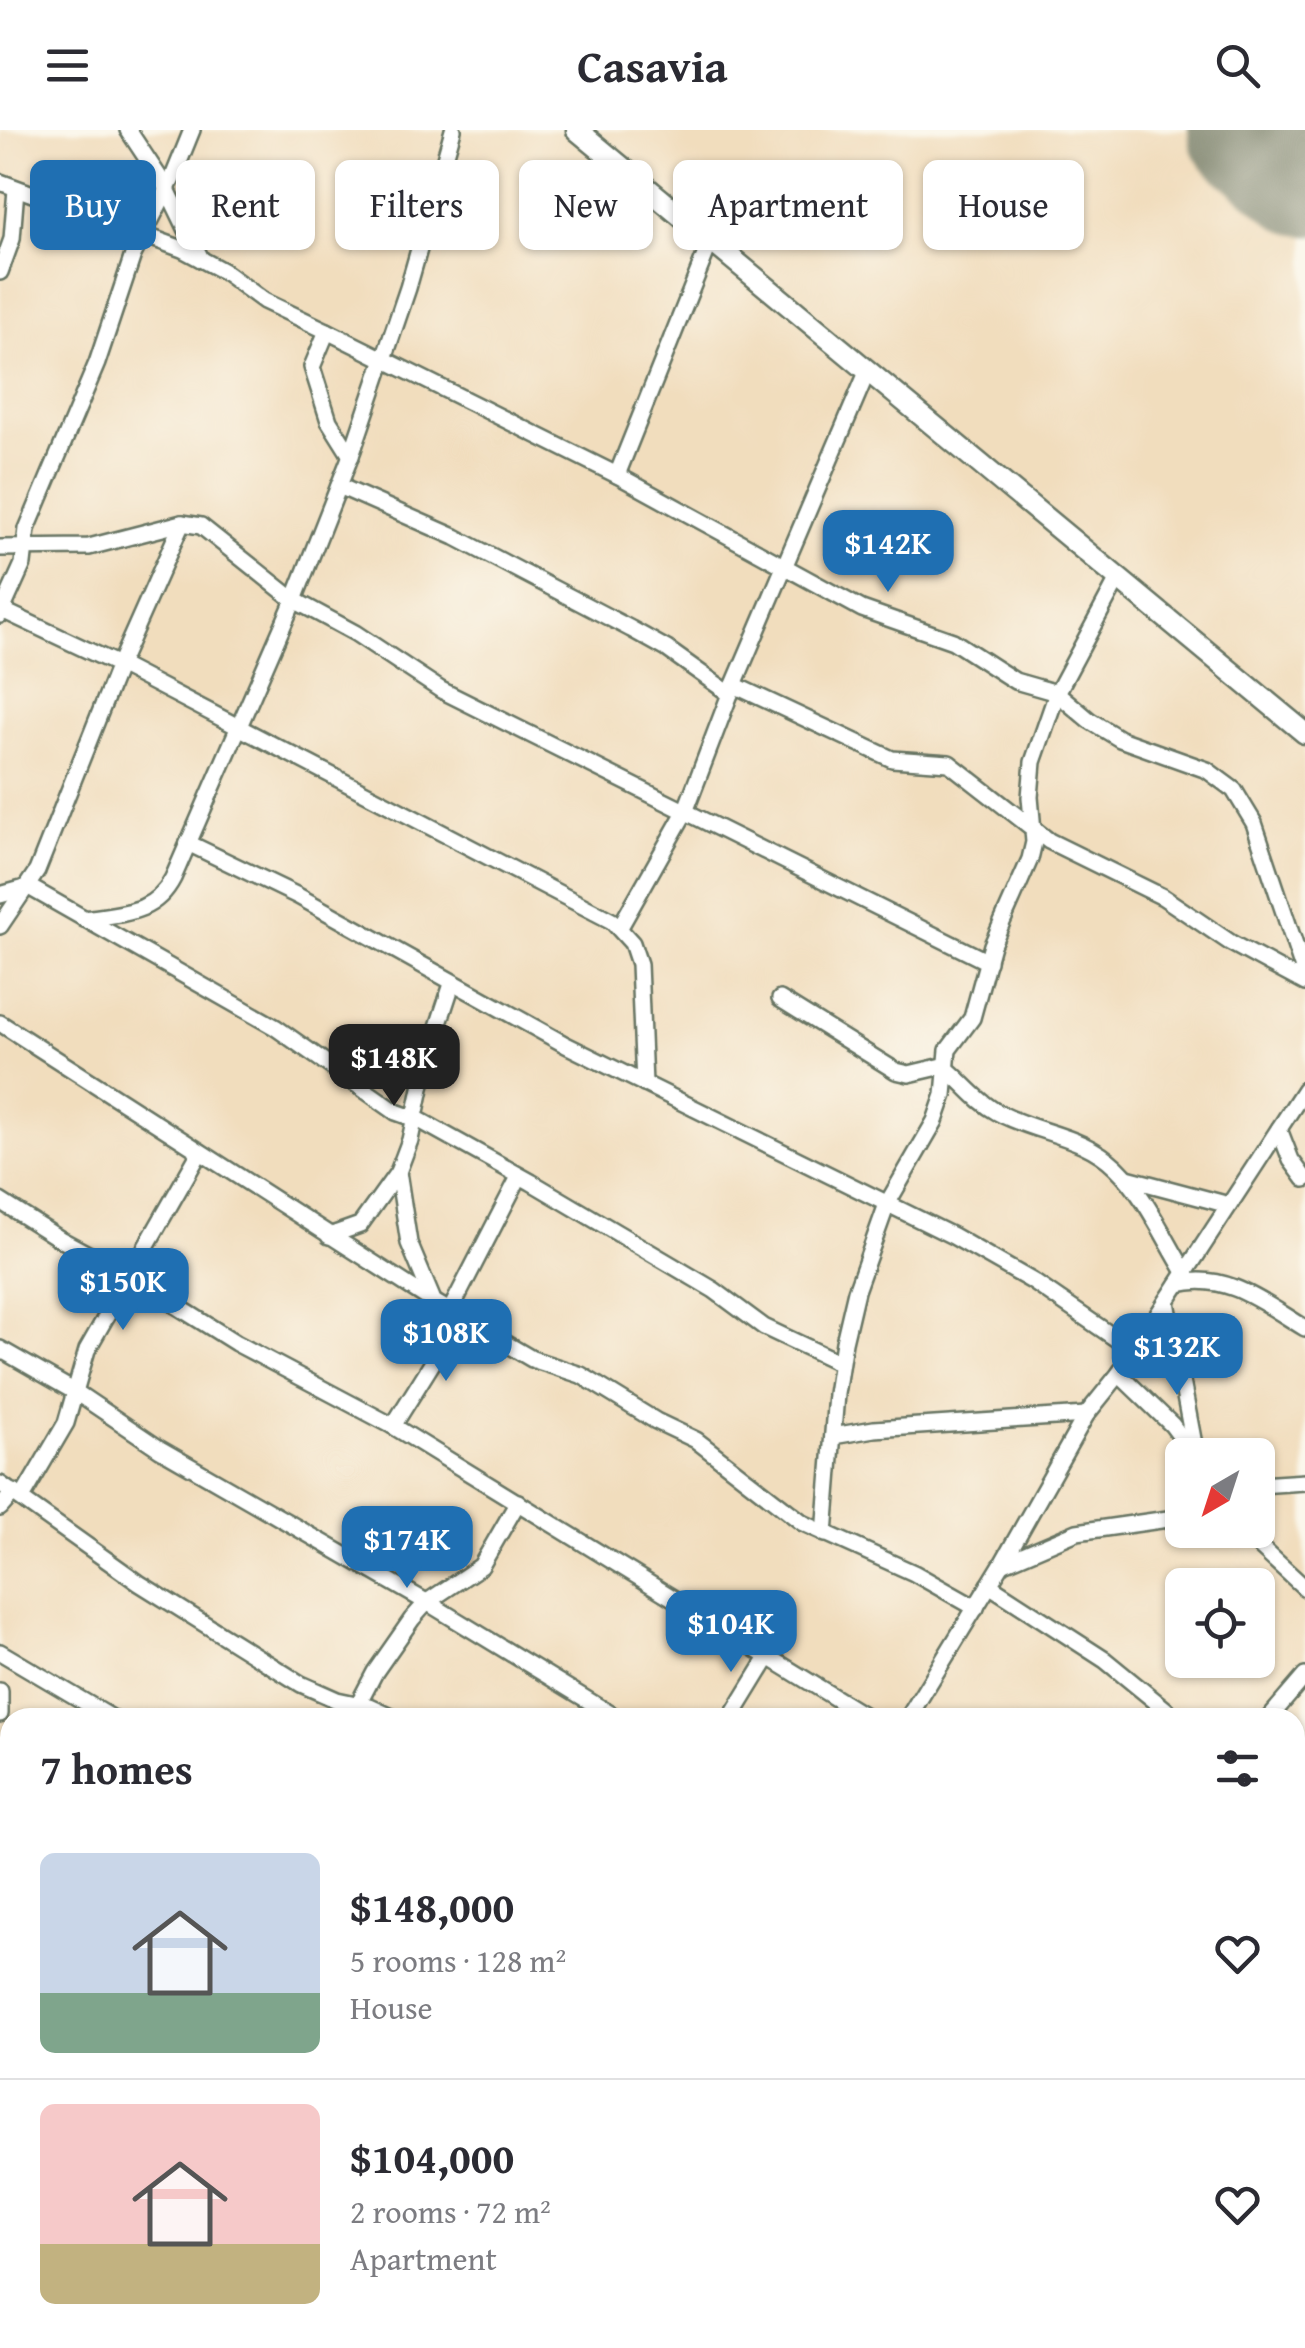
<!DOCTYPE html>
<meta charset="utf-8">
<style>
body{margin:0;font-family:"Gentium Book Plus",serif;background:#f2f2f3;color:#2b2b33;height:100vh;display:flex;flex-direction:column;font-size:38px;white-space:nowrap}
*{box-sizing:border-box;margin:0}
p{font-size:32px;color:#7c7c81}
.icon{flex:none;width:55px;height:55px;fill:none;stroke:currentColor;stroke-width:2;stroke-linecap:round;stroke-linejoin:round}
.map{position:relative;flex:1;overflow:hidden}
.details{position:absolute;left:0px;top:1578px;width:1305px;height:642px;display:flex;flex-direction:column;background:#fff;border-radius:30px 30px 0 0;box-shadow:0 2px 8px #0004}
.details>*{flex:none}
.banner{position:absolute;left:30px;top:30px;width:1245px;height:90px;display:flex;gap:20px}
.needle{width:65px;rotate:219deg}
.fabs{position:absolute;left:1165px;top:1308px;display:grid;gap:20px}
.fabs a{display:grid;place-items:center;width:110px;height:110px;border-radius:15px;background:#fff;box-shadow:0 2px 8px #0004;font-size:50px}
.price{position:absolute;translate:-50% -85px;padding:0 22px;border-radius:20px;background:#1f6fb2;color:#fff;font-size:32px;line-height:65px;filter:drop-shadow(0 2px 5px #0008)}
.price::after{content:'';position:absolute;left:50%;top:60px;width:30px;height:22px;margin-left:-15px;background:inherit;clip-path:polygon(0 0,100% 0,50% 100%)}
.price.current{background:#222;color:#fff}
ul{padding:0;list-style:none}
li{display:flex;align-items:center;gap:30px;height:250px;padding:0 40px}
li+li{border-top:2px solid #e1e1e2}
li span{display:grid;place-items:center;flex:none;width:280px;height:200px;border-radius:15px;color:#555}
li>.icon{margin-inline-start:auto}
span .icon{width:120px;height:120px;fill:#fffc;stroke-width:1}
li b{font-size:42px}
h2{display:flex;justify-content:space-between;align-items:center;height:120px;padding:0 40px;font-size:42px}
.tag{padding:0 35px;border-radius:15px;background:#fff;box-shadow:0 2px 8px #0004;font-size:35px;line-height:90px}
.tag.current{background:#1f6fb2;color:#fff}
header{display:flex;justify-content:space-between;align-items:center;height:130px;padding:0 40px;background:#fff;font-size:45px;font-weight:600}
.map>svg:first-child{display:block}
</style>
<header><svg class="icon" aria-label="menu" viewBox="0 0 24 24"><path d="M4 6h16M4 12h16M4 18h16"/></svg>Casavia<svg class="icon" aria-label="search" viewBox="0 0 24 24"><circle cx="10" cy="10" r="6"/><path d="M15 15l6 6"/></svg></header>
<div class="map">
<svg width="1305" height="2218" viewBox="0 0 1305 2218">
<rect width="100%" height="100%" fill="#fbf7ec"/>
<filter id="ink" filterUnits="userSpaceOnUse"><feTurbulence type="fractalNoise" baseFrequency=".01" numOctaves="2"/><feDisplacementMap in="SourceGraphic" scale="20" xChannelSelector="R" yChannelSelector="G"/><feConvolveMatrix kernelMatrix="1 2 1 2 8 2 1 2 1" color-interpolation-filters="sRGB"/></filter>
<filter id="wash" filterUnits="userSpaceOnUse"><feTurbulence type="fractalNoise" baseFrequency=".0048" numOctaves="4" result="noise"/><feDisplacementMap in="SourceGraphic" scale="40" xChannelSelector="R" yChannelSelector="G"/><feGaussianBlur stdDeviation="2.25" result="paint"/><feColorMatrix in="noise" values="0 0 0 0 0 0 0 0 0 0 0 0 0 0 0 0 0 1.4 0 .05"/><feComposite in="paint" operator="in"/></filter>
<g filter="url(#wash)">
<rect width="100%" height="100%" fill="#f1ddbd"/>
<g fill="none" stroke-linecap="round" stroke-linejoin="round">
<path stroke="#888d78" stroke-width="118" d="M1247,0l58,47"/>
</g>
</g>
<g filter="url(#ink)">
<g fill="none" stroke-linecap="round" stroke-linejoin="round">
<defs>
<g id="minor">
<path d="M128,0l39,59 34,70"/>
<path d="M0,52l182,67 41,22 41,30 63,30 -15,36 17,54 22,35"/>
<path d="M0,142l12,-33 4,-50"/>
<path d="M327,201l290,144 245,134 91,32 62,40 42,12 32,27 31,19 87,31 27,20 20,33 51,152"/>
<path d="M617,345l94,-235"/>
<path d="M339,356l116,51 176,92 36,20 63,45"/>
<path d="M0,418l89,-1 93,-24 19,3 93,74 61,33 86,57 547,272"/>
<path d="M2,480l117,55 493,256 20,22 7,21 5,120"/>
<path d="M0,485l23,-51 4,-35 70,-166 36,-108 40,-78 19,-47"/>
<path d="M734,555l158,74 57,4 100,78 114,56 68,46 74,40"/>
<path d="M188,713l110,53 268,149 387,191 79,45 102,70"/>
<path d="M0,765l29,-8 246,140 121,85 25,9 110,61 183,108 50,37 76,36"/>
<path d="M84,789c37,-6 70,-4 89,-41l121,-278 59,-150 55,-162 45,-158"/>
<path d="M0,796l37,-55 82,-206 63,-142"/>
<path d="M620,797l65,-115 45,-118 138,-324"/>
<path d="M780,869l116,72 13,3 34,-8c19,14 33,35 54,46 40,22 85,22 119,55 30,29 48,71 69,105"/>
<path d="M0,893l434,279 98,57 49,16 75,46 40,19 107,83 111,50 62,35"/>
<path d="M1279,999l12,31 14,19"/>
<path d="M398,1042l11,71 23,55"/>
<path d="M1127,1048l102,27"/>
<path d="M0,1071l60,38 69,37 107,67 157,83 475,292"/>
<path d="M329,1106l31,-11 38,-53 12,-32 17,-80 25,-76"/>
<path d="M1178,1154c48,-13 87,20 127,44"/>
<path d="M1167,1172l29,153"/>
<path d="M450,1181l69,-134"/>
<path d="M0,1219l77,44 83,56 275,158 182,111"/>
<path d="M1119,1244l53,51 20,27"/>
<path d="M393,1296l68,-109"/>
<path d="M833,1306l41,-7 212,-14"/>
<path d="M0,1354l139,99 162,101 36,16 33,7 24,11"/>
<path d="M1258,1355l47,-3"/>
<path d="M22,1368l44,-75 21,-73 113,-198"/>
<path d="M0,1378l14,-16"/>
<path d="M1242,1400l63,58"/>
<path d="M825,1404l11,-140 8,-52 12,-51 31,-87 48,-83 9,-26 4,-45 24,-32 20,-73 38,-86 4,-17 -4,-45 3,-35 24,-69 62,-116"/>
<path d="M1004,1433l73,-31 105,-15"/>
<path d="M989,1455l116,75 71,58"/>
<path d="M0,1522l112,66"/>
<path d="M0,1561v23"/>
<path d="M351,1588l24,-46 37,-53 15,-17 54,-36 37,-64"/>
<path d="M731,1588l38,-62"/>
<path d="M908,1588l94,-154 84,-149 33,-41 186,-285"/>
<path d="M1269,1588l36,-42"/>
<path d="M1295,1654l10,5"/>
<path d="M0,1684l10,6"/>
<path d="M0,1829l10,6"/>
<path d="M1295,1865l10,5"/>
<path d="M0,1982l10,6"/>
<path d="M1295,2079l10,-14"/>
<path d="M0,2134l10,5"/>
<path d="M0,2183l10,-15"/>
<path d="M126,2210l13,8"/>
<path d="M409,2210l3,8"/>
<path d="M1166,2210l18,8"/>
<path d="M317,2218l3,-8"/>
<path d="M517,2218l5,-8"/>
<path d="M842,2218l5,-8"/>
<path d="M1063,2218l4,-8"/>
<path d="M1224,2218l4,-8"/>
</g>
<path id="tertiary" d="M577,0l728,603"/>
</defs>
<use href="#minor" stroke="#687564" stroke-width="20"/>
<use href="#tertiary" stroke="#687564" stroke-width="25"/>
<use href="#minor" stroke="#fff" stroke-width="15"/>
<use href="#tertiary" stroke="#fff" stroke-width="20"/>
</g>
</g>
</svg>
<div class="fabs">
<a><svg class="needle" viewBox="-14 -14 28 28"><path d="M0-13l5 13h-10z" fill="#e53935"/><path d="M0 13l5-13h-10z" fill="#7c7c81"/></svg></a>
<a><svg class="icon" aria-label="locate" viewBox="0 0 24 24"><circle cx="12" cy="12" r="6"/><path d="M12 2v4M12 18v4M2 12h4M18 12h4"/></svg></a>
</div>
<b class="price" style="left:888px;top:465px">$142K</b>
<b class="price current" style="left:394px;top:979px">$148K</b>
<b class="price" style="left:123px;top:1203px">$150K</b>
<b class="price" style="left:446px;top:1254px">$108K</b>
<b class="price" style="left:1177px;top:1268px">$132K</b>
<b class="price" style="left:407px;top:1461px">$174K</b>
<b class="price" style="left:731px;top:1545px">$104K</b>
<div class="banner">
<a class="tag current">Buy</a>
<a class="tag">Rent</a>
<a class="tag">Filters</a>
<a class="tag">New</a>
<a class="tag">Apartment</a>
<a class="tag">House</a>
</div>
<section class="details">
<h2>7 homes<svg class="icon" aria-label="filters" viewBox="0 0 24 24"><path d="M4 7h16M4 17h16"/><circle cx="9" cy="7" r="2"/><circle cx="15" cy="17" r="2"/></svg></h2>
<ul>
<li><span style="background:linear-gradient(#c9d6e8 70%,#7fa58c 0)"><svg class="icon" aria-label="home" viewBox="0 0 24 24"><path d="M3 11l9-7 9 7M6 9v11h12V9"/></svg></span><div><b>$148,000</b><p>5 rooms · 128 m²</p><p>House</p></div><svg class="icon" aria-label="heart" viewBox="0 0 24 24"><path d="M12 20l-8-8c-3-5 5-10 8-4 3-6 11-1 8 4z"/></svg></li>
<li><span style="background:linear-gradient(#f6c9c9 70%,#c2b280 0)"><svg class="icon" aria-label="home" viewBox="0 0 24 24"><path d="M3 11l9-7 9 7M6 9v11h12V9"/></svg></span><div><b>$104,000</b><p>2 rooms · 72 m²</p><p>Apartment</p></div><svg class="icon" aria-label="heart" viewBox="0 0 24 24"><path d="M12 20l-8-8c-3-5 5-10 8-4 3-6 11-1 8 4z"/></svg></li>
</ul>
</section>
</div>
